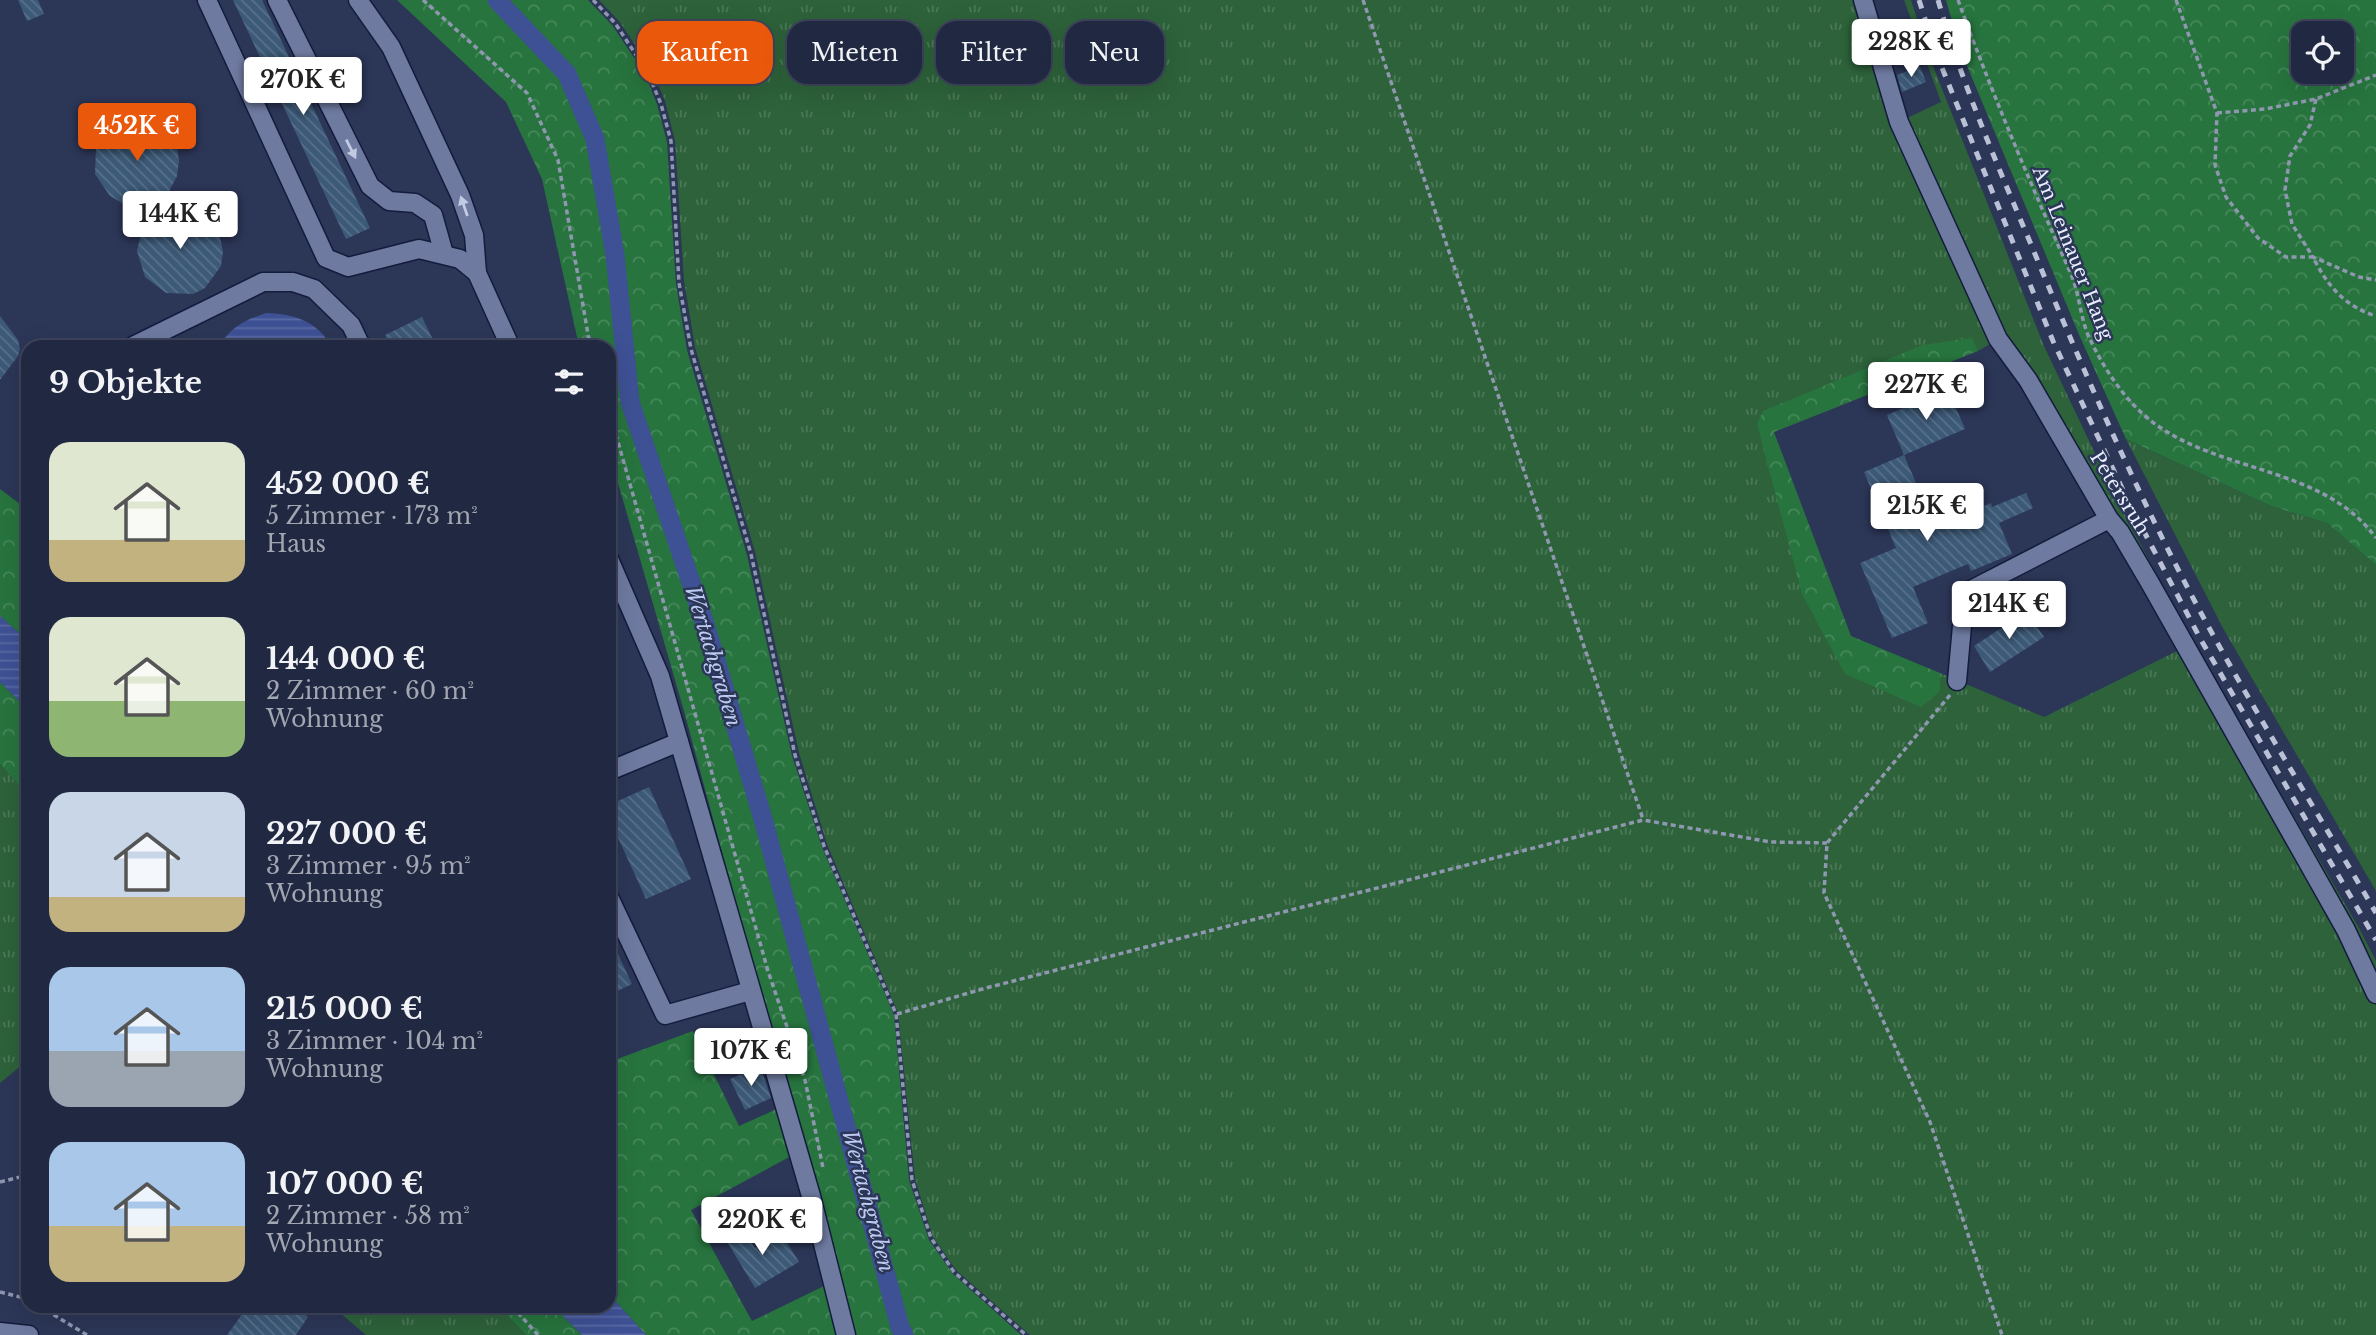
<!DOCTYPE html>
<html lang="de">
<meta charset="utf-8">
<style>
body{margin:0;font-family:"Libre Baskerville",serif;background:#293048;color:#f1f3f6;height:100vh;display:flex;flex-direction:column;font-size:26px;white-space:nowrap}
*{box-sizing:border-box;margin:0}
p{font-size:23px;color:#a2a6b1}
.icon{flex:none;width:38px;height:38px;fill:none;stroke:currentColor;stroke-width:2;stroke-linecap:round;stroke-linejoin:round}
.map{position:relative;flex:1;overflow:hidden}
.details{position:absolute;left:21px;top:340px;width:595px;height:973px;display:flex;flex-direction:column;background:#212841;border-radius:21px;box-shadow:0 7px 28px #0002,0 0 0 2px #3e445a}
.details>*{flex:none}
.hud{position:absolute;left:637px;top:21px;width:665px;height:63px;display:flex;gap:14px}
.fabs{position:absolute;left:2291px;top:21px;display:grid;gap:14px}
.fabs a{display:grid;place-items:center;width:63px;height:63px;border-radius:14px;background:#212841;box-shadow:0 7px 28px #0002,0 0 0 2px #3e445a;font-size:35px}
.price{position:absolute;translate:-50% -60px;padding:0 16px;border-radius:7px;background:#fff;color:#222;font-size:23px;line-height:46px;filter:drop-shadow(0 2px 4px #0008)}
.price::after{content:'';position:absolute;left:50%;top:42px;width:21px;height:16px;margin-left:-10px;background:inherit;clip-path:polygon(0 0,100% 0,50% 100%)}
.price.on{background:#ea580c;color:#fff}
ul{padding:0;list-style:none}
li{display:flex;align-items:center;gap:21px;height:175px;padding:0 28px}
li span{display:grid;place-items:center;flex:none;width:196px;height:140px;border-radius:21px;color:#555}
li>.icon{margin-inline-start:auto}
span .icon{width:84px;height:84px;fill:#fffc;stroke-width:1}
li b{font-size:30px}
h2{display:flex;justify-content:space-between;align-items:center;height:84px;padding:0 28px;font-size:30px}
.pill{padding:0 24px;border-radius:21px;background:#212841;box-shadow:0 7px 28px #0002,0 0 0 2px #3e445a;font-size:24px;line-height:63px}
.pill.on{background:#ea580c;color:#fff}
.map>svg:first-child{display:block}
</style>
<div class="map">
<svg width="2376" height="1335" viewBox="0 0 2376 1335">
<defs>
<pattern id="grass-tufts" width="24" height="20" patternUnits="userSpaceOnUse" patternTransform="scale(1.75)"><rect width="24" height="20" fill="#2d623a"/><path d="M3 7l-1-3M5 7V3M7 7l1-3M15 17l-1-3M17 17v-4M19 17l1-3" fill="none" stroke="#4b7958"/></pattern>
<pattern id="forest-crowns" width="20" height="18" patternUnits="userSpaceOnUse" patternTransform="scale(1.75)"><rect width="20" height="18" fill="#27743e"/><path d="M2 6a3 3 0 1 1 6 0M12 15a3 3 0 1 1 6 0" fill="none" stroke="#46885b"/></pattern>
<pattern id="water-rules" width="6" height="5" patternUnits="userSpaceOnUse" patternTransform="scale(1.75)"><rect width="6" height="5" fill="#3e5195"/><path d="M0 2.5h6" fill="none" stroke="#5a6aa5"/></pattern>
<pattern id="building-back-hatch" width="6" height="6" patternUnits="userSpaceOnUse" patternTransform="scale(1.75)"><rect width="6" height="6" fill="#3c5977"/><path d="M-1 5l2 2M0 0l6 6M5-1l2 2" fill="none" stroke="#58718b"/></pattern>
</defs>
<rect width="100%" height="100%" fill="#2c3657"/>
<g fill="url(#grass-tufts)">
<path d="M599,0h1261l135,341 -17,10 -7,-13 -214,86 88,250 95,17v-18l104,44 139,-69 161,285 32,70v332h-1346l-74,-65 -23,-33 -18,-58 -17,-166 -71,-169 -28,-91 -44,-201 -60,-205 -11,-66 -9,-140 -10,-40 -13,-31 -33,-49z"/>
<path d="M1904,0h7l18,56 115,290 75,158 74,139 166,285 17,33v24l-375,-648 -98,-217 38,-18z"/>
<path d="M2126,439l145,67 56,17 49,42v326l-152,-261z"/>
<path d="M0,764l28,32v264l-28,23z"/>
<path d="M332,1306h166l28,29h-160z"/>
</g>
<g fill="url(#forest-crowns)" fill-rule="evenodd">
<path d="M397,0h191l24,25 33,49 12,30 10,38 9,142 11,66 60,205 45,201 30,91 72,168 15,165 20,60 24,34 68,61h-169l-168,-624 -75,-259v-106h-30l-37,-167 -36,-77z"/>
<path d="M1946,0h430v565l-49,-42 -56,-17 -145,-67 -46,-102 -120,-288zM2342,33v39h-39v-39z"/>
<path d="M1972,338l6,13 -204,81 77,204 89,37v18l-19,16 -76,-33 -43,-80 -45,-170 6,-13 160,-66z"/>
<path d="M0,489l28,21v131l-28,-25z"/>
<path d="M0,682l28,28v86l-28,-32z"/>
<path d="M693,1031l46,95 40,-18 14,47 -102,55 61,111 76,-37 11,51h-193l-37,-41v-232z"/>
<path d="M498,1306h55l29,29h-56z"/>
</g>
<g fill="url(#water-rules)">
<path d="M266,313c28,1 51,8 65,33h-112c12,-19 26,-26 47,-33z"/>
<path d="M0,616l28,25v69l-28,-28z"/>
<path d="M609,1294l37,41h-64l-29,-29h56z"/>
</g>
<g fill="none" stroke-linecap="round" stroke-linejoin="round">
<path stroke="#3e5195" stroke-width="19" d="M497,0l70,74 28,65 20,116 15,147 75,222 58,195 137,508 4,8"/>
</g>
<g fill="url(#building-back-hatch)">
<path d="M18,0h20l6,14 -17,7z"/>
<path d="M233,0h29l108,228 -24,11z"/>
<path d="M1920,66l6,16 -24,10 -5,-17z"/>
<path d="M129,120h14l15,4 11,10 8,13 2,14 -2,15 -17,33 -38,-6 -12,-7 -15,-22 1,-27 7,-13 12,-9z"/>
<path d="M156,210h31l14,5 12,9 7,13 3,15 -2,14 -16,22 -12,6 -27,-1 -21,-16 -8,-26 3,-13z"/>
<path d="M0,316l18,24 2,9 -2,7 -18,24z"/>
<path d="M422,317l14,29h-46l-5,-11z"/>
<path d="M1948,389l17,40 -61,26 -17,-40z"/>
<path d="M1904,455l31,72 56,-24 1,4 34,-14 7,15 -34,15 13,31 -41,17 -3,-7 -55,23 15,36 -36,15 -32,-75 36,-15 -32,-76z"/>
<path d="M2027,611l17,26 -54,35 -16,-26z"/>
<path d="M649,787l42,92 -45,20 -37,-81v-13z"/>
<path d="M609,935l23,49 -23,11z"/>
<path d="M760,1066l11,32 -26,12 -15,-31z"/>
<path d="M744,1229l11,19 26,-15 18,29 -44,26 -29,-48z"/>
<path d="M248,1306h44l16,11 -12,18h-69z"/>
</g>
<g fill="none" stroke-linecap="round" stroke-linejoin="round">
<defs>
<g id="minor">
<path d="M207,0l119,258 22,9 71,-18 41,10 17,14"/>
<path d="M277,0l93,186 19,15 26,2 18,12 11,39"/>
<path d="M358,0l33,47 69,148 14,40 3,38 33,73"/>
<path d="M1863,0l36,122 99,217 30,41 81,139 11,13 30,51 196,347 30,64"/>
<path d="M133,346l130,-64h30l21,7 37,36 10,21"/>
<path d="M609,559l51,117 151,520 35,139"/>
<path d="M1957,681l8,-88 144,-74"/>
<path d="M609,771l70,-29"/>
<path d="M609,897l56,118 85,-24"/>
<path d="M0,1332l29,3"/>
</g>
</defs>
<use href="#minor" stroke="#141c3c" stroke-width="21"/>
<g stroke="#9098b1" stroke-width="3.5" stroke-dasharray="5 3.5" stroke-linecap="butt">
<path d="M423,0l104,93 31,67 32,186"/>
<path d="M593,0l22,23 33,50 13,31 10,37 8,142 12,66 60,205 44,201 29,91 72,168 16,166 19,58 23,34 72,63"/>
<path d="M1363,0l280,819"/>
<path d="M1958,0c34,93 72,183 113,274 8,19 9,41 17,61 15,33 40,71 70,91 67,47 167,42 218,112"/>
<path d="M2176,0l41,113 -2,52 11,32 32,41 28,19h27c14,28 31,49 63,59"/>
<path d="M2316,99l-6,26 -20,31 -5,34 7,34 21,33 46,20 17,3"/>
<path d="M2217,113l48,-4 51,-10 60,-24"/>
<path d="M609,410l159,561 37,109 18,88"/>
<path d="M1950,695l-123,148 -3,50 106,229 72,213"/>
<path d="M897,1014l89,-26 657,-168 128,22 56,1"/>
<path d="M0,1182l28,-7"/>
<path d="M0,1292l28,7"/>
<path d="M39,1306l48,29"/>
<path d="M512,1306l26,29"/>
</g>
<use href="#minor" stroke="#6e7aa0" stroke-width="18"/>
<g stroke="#bac1d6" stroke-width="5" stroke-dasharray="9 9" stroke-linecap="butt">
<path d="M1919,0l17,53 117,288 76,162 72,137 175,300"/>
<path d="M1938,0c24,83 58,162 92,242 55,133 113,266 183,393 52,94 109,185 163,278"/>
</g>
</g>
<defs><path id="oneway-solid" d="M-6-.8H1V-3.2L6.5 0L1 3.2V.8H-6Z" transform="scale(1.75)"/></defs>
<g fill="#c3cbe2">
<use href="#oneway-solid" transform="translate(351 149) rotate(63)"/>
<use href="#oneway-solid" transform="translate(464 206) rotate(-109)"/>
</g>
<g text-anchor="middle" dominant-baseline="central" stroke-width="5" stroke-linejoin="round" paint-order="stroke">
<g font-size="19" fill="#e8eeff" stroke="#2c3657">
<text transform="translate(2073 253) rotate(68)">Am Leinauer Hang</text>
<text transform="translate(2120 493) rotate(58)">Petersruh</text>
</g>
<g font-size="21" font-style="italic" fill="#bdcaf2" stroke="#2c3657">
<text transform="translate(713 656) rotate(73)">Wertachgraben</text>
<text transform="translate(868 1201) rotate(75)">Wertachgraben</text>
</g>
</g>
</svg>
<div class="fabs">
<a><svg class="icon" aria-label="locate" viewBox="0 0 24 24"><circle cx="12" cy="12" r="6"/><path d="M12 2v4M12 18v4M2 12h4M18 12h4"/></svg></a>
</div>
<b class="price" style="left:1911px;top:79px">228K €</b>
<b class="price" style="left:303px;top:117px">270K €</b>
<b class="price on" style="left:137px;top:163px">452K €</b>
<b class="price" style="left:180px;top:251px">144K €</b>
<b class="price" style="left:1926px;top:422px">227K €</b>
<b class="price" style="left:1927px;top:543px">215K €</b>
<b class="price" style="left:2009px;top:641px">214K €</b>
<b class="price" style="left:751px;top:1088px">107K €</b>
<b class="price" style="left:762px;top:1257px">220K €</b>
<div class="hud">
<a class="pill on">Kaufen</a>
<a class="pill">Mieten</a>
<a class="pill">Filter</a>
<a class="pill">Neu</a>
</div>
<section class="details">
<h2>9 Objekte<svg class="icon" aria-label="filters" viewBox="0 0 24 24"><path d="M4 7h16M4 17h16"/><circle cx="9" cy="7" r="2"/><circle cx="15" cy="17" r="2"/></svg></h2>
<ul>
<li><span style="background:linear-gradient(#dfe7d0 70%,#c2b280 0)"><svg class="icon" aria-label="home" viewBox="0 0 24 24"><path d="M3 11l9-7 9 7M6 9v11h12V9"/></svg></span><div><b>452 000 €</b><p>5 Zimmer · 173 m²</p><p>Haus</p></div></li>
<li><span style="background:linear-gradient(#dfe7d0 60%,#8fb573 0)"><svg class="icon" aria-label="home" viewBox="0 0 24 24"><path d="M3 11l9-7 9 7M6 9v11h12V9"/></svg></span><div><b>144 000 €</b><p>2 Zimmer · 60 m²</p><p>Wohnung</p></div></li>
<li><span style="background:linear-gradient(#c9d6e8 75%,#c2b280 0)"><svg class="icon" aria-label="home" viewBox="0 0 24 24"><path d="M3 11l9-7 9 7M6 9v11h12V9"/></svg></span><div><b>227 000 €</b><p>3 Zimmer · 95 m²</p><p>Wohnung</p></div></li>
<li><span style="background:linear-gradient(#a9c7e8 60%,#9aa5b1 0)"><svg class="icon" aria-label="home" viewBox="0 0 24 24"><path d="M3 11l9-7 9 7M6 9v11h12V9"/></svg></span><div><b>215 000 €</b><p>3 Zimmer · 104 m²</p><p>Wohnung</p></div></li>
<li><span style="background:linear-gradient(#a9c7e8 60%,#c2b280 0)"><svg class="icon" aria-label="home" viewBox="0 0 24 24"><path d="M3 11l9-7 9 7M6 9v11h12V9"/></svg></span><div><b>107 000 €</b><p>2 Zimmer · 58 m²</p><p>Wohnung</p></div></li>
</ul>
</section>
</div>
